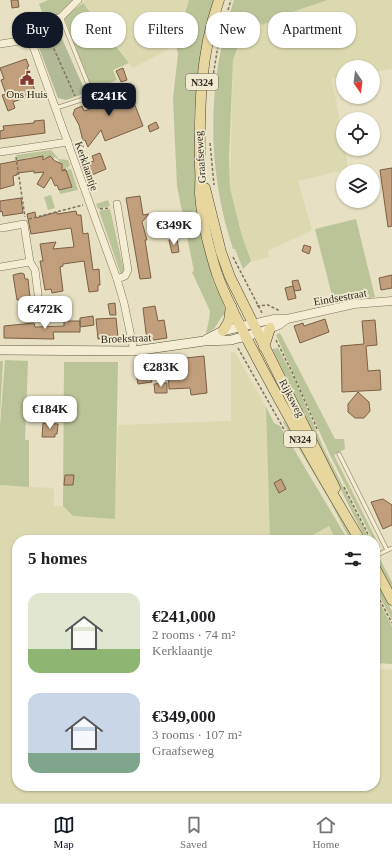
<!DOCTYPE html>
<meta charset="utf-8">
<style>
body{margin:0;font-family:Georgia,serif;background:#f6f6f6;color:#202124;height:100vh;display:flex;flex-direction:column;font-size:15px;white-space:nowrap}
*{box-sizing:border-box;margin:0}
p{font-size:13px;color:#757577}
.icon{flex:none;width:22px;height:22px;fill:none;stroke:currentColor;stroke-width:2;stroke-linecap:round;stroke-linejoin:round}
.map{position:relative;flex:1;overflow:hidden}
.drawer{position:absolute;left:12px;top:535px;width:368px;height:256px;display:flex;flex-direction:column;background:#fff;border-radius:16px;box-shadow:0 1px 3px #0004}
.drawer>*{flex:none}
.guide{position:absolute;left:12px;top:12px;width:368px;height:36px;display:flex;gap:8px}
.needle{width:26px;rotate:166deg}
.controls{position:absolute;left:336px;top:60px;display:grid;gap:8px}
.controls a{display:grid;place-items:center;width:44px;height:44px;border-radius:50%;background:#fff;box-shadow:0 1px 3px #0004;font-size:20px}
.price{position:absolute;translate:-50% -34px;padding:0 9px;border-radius:8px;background:#fff;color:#222;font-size:13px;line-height:26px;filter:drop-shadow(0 1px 2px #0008)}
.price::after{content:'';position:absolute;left:50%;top:24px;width:12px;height:9px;margin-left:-6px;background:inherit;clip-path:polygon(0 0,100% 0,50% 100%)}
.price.current{background:#111827;color:#fff}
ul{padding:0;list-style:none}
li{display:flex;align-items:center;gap:12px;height:100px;padding:0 16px}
li span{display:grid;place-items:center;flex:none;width:112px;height:80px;border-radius:12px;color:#555}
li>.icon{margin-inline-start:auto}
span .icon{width:48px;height:48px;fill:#fffc;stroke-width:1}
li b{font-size:17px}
h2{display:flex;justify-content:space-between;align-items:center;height:48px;padding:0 16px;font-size:17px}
.tag{padding:0 14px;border-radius:16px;background:#fff;box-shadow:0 1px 3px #0004;font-size:14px;line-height:36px}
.tag.current{background:#111827;color:#fff}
.tab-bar{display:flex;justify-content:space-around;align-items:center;height:56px;border-top:1px solid #e0e0e0;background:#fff;font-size:11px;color:#757577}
.tab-bar a{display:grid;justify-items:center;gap:2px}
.tab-bar .current{color:#111827}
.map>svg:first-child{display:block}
</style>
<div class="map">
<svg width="392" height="803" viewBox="0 0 392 803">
<rect width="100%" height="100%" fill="#e7e0c2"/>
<g fill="#dcd9b1">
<path d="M84,0h105l-13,45 -43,23 -22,-31 -28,-34z"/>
<path d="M328,0h64v69l-19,3v-5h-30v10l-11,2 11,60v10h2l3,20 -50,12 14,49 -44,21 1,6 -20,5 -19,-74 3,-128 16,-46 14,11 20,-10z"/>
<path d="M231,352h4l31,55 4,133h-253v246h358v-118l17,2v133h-392v-318l51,3 3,2v16h9l10,10 42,3 3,-94 113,-4z"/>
<path d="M329,526l7,14h-32z"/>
</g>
<g fill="#bbc498">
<path d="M48,0h26l-14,14 -15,6 -6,-16z"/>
<path d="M189,0h25l-14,58 -3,23 -3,38 1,51 7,68 11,42 11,24 2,9c-10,7 -6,15 -20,20l3,-13 1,-9 -18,-39 2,-1 -17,-85 -4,-88 5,-44 -2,-9z"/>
<path d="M234,0h94l-45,15 -20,10 -14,-11 -16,46 -4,97 1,31 12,48 9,25 -8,8 -8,-20h-2c-27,-82 -26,-167 1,-249z"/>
<path d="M83,3l46,60 -16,7 4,10 -20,8 -8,-6 -25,-65z"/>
<path d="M51,150l8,9 9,1 2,6 -8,3v-5l-3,-1v-3l-4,-3 -2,2 -3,-3 -7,3 -1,-3 -17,2 1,6 -8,2 -2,-11z"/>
<path d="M71,169l7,21 -18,4 -1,-4 13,-3 -6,-17z"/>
<path d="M51,195l4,13 -7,2 -4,-13z"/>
<path d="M108,200l2,6 -12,3 -2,-5z"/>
<path d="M110,209l14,62 -3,4 -22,-64z"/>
<path d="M356,219l19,78 -41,6 -19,-74z"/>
<path d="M280,333l55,106h9l1,10 -11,6 46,92 -2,1 -3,-8h-2l-43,-85 -54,-120z"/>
<path d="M278,348l16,30 29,69 47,93h-4c-32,-63 -62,-128 -94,-191z"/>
<path d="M5,360l23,1 -3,79h4v47l-29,-2v-59z"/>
<path d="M0,361h3l-3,53z"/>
<path d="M64,362h54l-3,157 -42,-3 -10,-10z"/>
<path d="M266,407l8,16 6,3 68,114h-12l-7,-14 -25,14h-34z"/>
<path d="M284,421l15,22 55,97h-4l-20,-39 -47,-79z"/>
<path d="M380,559l12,23v8l-14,-27z"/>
<path d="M375,579l17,32v9l-17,-33z"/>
<path d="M375,593l17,33v38l-17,-1z"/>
</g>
<path fill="#b2b996" d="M55,23l31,70 -20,7 -8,-2 -25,-66z"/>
<g fill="#c19f7d" stroke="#7b5f45">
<path d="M11,0h7l1,7 -7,1z"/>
<path d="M26,59l3,7 -2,1 9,27 -23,8 2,6 -7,3 -6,-16 4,-1 -5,-14 3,-1 -4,-11z"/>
<path d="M123,68l4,12 -6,2 -5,-11z"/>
<path d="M128,87l15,39 -38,15 -4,-11 -13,17 -3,-7 -2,1 -4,-16 -6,-11 2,-5 7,-3 2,5 15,-5 -3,-7z"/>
<path d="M44,120l1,13 -45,6v-8l4,-1 -1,-4 31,-3v-2z"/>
<path d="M156,122l3,6 -9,4 -2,-6z"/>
<path d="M100,153l6,16 -14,6 -4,-12 6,-2 -2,-5z"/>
<path d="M43,156v4l7,-4 5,5 7,3v7l4,-1 6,17 -13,3 -2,-5 -2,1 -4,-9 -7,11 -7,-4 7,-12 -10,1v-2l-17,2v2l-4,1 1,9 -14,4v-25z"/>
<path d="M392,168v58l-4,1 -8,-57z"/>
<path d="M140,196l3,19 6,-1 -7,8 5,18h-2l6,38 -11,1 -14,-81z"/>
<path d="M21,198l2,15 -20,3 -1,-5 -2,1v-11z"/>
<path d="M76,211l1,4h4l2,19 5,-1 5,37 6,-1 1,16h-2v6l-9,1 -5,-31 -21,3v2l-3,1 3,24 -11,2 -1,-4 -6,1 -5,-29h3l-3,-17 16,-2 -3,7 21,-2 -3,-19 -40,6 -4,-20 8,-2 1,6 21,-6v2z"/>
<path d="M177,239l2,13 -7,1 -3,-13z"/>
<path d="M304,245l7,2 -2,7 -7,-3z"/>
<path d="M21,273l3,1 1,5h3l2,19 -13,2 -4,-25z"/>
<path d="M392,275v13l-11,2 -2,-12z"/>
<path d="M298,280l3,10 -7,1 -2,-10z"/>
<path d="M293,286l3,12 -8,2 -3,-12z"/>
<path d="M115,303l1,12h-6l-2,-11z"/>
<path d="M155,306l3,15 6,-1 3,18 -20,3 -4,-33z"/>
<path d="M93,316l1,9 -14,2v5h-27l1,7 -50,-1v-12l30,-3 1,4 29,-1v-5h16v5v-8z"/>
<path d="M116,318l2,19 -20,2 -2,-20z"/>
<path d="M325,319l4,13 -29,11 -6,-17 9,-3 1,3z"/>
<path d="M375,320l2,25 -11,1 2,25 12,-1 1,20 -39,2 -1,-46 23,-2 -2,-23z"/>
<path d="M204,356l3,37 -16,2 -1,-7 -21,1 -1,-21h19l-1,-10z"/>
<path d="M143,368h5l4,14 -14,2 -3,-15z"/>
<path d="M167,383v10h-12l-1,-9z"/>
<path d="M358,392l11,10 1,9 -6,7h-9l-7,-6v-8z"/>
<path d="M33,397l17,1 -1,9h-16z"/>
<path d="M43,423l15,1 -1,10h-2v3h-13z"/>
<path d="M65,475h9l-1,10h-9z"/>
<path d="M281,479l5,10 -7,4 -5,-10z"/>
<path d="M383,499l9,6v20l-9,4 -12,-27z"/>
</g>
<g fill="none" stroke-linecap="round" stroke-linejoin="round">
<defs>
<g id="service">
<path d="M61,17l29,72"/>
<path d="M56,108l31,-10"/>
<path d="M339,454l48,96"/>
<path d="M375,556l17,-8"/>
</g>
<g id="minor">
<path d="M26,40l7,6 84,233 7,24 10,48"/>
<path d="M26,40l5,-10 30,-13 17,-17"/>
<path d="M0,44l26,-4"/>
<path d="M0,152l68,-10"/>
<path d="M2,228l22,-4 6,38 5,8 3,24"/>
<path d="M0,267l30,-5"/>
<path d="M117,279l8,-3 3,-6 -11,-66"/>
</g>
<g id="tertiary">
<path d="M252,324l22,-5h13l67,-15 38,-3"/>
<path d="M257,333l22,-8 8,-6"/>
</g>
<g id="secondary">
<path d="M207,339l16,-8 29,-7"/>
<path d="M0,350l134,1 70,-10 27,-1 26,-7"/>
</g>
<g id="primary">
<path d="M219,0c-19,54 -20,111 -19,167 1,9 0,18 0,27 2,26 9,55 17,80 11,31 28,61 43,90 32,60 65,118 100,176"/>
<path d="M205,188l16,64 9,25 105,211"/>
<path d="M223,331l6,-10 2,-15"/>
<path d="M264,347l6,-19"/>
<path d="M375,568l17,32"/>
</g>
</defs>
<use href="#service" stroke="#7f725c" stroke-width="4.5"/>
<use href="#minor" stroke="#7f725c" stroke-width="8"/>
<use href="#tertiary" stroke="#7f725c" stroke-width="9"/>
<use href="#secondary" stroke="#61533f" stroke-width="10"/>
<use href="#primary" stroke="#4d4030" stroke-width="11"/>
<g stroke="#7f725c" stroke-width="1.5" stroke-dasharray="3 2" stroke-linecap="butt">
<path d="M49,38l8,-4"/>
<path d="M41,41l8,-3 26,58"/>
<path d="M211,88l8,-48 12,-40"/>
<path d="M210,143l4,42"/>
<path d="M16,157l9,60"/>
<path d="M63,170l5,-2"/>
<path d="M100,209l10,-1"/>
<path d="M29,219l54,-14"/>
<path d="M233,257l29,56"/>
<path d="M257,306l11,-1 12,6"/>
<path d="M276,340l16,32 26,59"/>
<path d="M238,348l47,83"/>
<path d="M344,487l27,53"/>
<path d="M375,591l17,32"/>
</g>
<use href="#service" stroke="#f4edd4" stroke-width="3.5"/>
<use href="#minor" stroke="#f4edd4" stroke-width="7"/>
<use href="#tertiary" stroke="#f4edd4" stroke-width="8"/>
<use href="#secondary" stroke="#f4edd4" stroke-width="9"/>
<use href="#primary" stroke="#e7d69e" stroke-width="10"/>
</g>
<defs>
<symbol id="civic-bare" viewBox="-9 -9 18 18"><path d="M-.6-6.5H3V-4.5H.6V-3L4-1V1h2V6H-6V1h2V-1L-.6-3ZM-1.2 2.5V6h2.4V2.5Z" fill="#863a33" stroke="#f0ead1" stroke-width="2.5" paint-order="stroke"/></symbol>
</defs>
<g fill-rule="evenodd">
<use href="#civic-bare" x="17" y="68" width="20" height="20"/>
</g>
<g text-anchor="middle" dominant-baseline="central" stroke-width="3.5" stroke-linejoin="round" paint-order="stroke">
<g fill="#f0ead1" stroke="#6a6354" stroke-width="1">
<rect x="186" y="74" width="32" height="16" rx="3"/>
<rect x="284" y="431" width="32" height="16" rx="3"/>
</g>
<g font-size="10" font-weight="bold" fill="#31291e">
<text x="202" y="82">N324</text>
<text x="300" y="439">N324</text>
</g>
<g font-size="11" fill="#31291e" stroke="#f0ead1">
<text x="27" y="94">Ons Huis</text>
</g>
<g font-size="11" fill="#31291e" stroke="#f0ead1">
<text transform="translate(200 157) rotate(-94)">Graafseweg</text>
<text transform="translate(87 166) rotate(71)">Kerklaantje</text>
<text transform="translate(340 297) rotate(-10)">Eindsestraat</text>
<text transform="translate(126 338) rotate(-2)">Broekstraat</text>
<text transform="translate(292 398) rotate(62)">Rijksweg</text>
</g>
</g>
</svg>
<div class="controls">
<a><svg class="needle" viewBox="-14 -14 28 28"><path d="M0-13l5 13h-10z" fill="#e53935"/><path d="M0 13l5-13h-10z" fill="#757577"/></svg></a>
<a><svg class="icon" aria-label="locate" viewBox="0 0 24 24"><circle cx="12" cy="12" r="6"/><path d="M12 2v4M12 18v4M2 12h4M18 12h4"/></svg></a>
<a><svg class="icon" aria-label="layers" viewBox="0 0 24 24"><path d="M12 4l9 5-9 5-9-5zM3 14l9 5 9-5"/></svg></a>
</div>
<b class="price current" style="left:109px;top:117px">€241K</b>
<b class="price" style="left:174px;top:246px">€349K</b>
<b class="price" style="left:45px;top:330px">€472K</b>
<b class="price" style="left:161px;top:388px">€283K</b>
<b class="price" style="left:50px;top:430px">€184K</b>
<div class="guide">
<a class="tag current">Buy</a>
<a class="tag">Rent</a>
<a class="tag">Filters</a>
<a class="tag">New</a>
<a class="tag">Apartment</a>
</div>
<section class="drawer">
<h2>5 homes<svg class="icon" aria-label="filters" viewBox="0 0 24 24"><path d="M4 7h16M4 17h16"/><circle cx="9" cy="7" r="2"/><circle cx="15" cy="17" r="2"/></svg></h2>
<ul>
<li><span style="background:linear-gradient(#dfe7d0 70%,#8fb573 0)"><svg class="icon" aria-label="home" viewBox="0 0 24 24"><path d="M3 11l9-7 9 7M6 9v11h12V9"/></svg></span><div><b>€241,000</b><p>2 rooms · 74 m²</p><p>Kerklaantje</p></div></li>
<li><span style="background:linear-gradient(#c9d6e8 75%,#7fa58c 0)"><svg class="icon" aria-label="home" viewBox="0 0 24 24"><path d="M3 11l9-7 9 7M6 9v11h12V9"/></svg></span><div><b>€349,000</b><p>3 rooms · 107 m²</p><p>Graafseweg</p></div></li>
</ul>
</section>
</div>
<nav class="tab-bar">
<a class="current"><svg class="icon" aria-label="map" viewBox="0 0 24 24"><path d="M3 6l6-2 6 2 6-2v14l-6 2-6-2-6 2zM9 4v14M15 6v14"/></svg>Map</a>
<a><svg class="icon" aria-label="saved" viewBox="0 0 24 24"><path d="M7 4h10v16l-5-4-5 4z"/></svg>Saved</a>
<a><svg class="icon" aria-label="home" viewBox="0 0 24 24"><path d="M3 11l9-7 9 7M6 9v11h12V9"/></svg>Home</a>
</nav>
